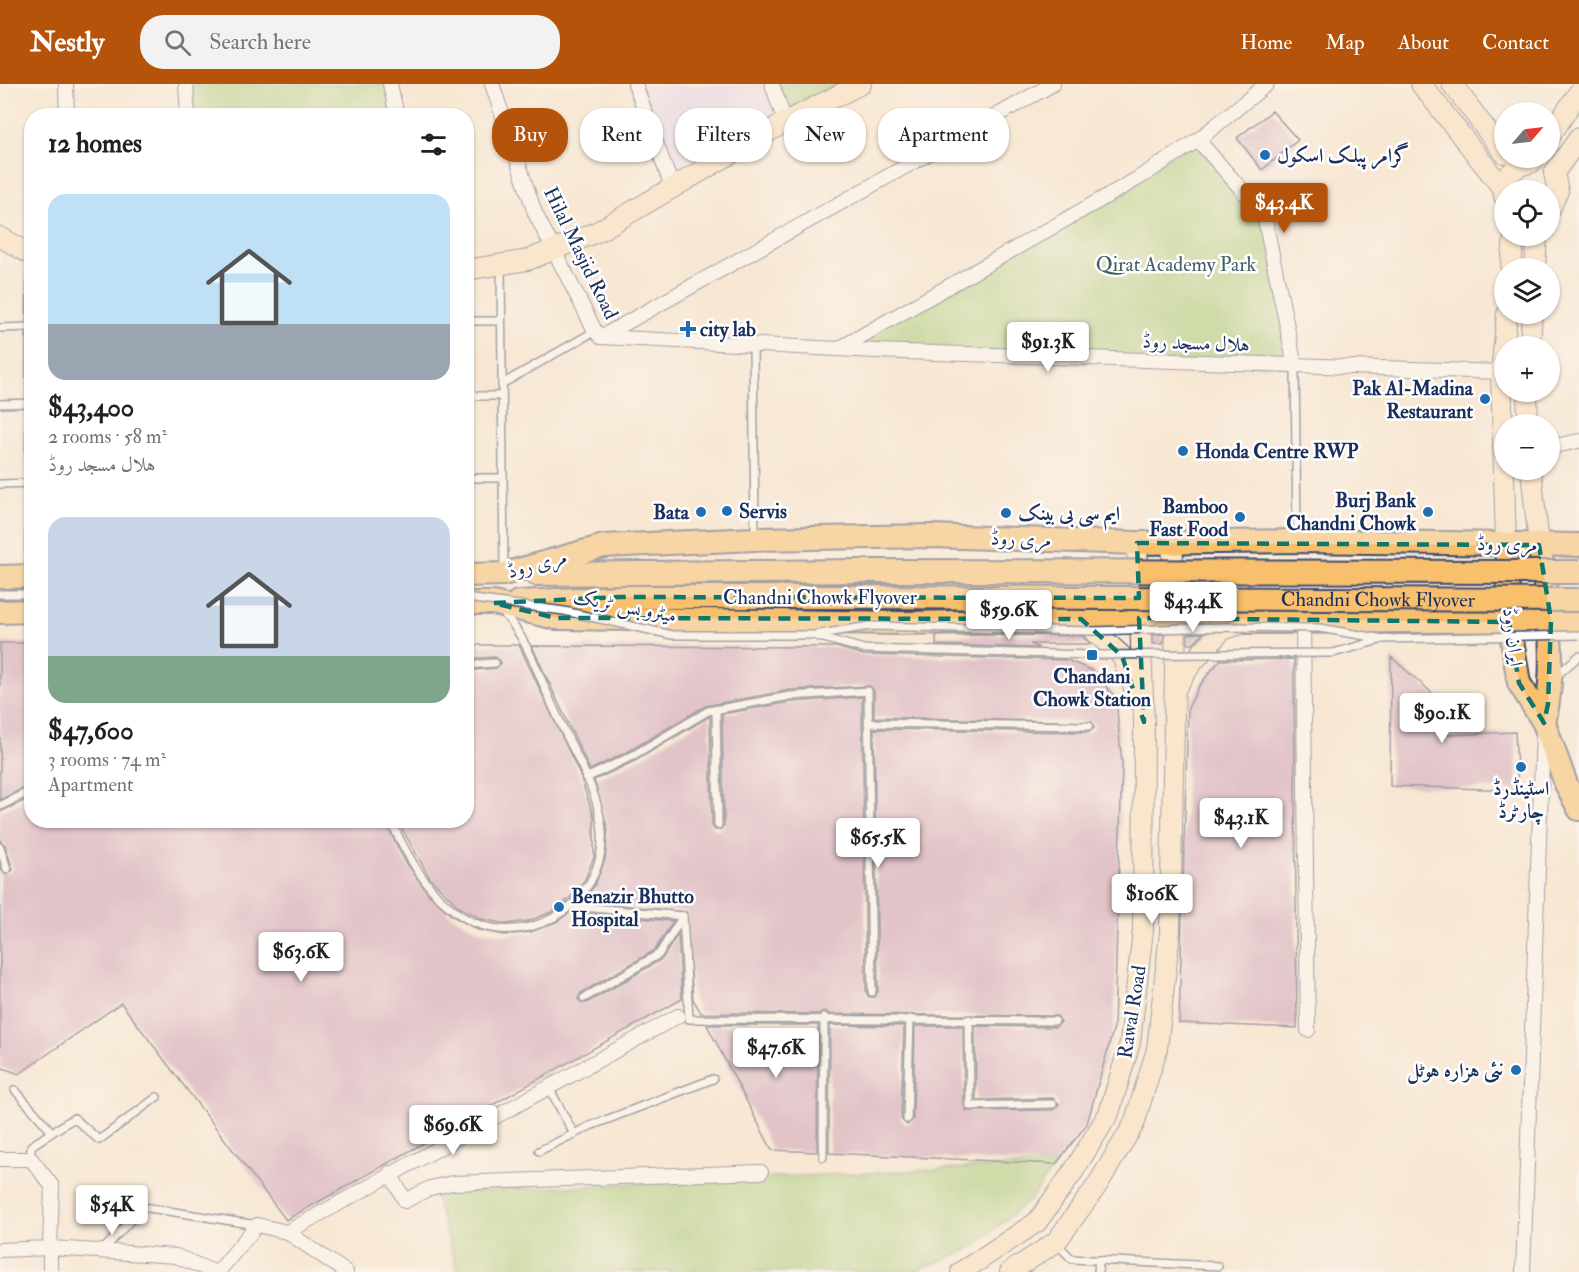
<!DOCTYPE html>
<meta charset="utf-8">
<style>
body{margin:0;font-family:"IM FELL Double Pica",Amiri,serif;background:#f2f2f2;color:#202124;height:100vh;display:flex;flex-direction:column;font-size:22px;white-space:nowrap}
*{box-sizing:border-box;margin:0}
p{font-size:20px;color:#757577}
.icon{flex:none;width:33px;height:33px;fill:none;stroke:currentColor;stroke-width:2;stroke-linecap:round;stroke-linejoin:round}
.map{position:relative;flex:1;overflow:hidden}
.details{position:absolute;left:24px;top:24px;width:450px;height:720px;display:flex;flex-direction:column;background:#fff;border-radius:24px;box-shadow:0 2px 4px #0004}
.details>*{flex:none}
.guide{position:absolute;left:492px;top:24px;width:570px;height:54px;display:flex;gap:12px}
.needle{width:39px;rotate:62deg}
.controls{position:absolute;left:1494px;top:18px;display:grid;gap:12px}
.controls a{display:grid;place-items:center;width:66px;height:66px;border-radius:50%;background:#fff;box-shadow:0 2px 4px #0004;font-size:30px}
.price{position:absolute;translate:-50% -51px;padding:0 14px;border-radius:6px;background:#fff;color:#222;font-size:20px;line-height:39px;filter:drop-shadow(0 2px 3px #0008)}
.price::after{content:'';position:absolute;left:50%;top:36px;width:18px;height:14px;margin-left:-9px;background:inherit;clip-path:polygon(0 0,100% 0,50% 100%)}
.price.selected{background:#b45309;color:#fff}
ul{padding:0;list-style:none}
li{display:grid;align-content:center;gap:12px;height:318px;padding:0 24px}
li span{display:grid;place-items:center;height:186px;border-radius:18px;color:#555}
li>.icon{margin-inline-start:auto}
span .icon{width:108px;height:108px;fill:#fffc;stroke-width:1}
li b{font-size:26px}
h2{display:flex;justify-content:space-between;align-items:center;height:72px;padding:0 24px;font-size:26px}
.chip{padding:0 21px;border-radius:24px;background:#fff;box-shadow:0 2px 4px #0004;font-size:21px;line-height:54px}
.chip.selected{background:#b45309;color:#fff}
header{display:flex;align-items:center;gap:36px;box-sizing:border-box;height:84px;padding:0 30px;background:#b45309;color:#fff}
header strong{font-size:28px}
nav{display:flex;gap:33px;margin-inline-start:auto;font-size:21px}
.search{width:420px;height:54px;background:#f2f2f2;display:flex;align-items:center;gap:15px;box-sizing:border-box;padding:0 21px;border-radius:24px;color:#757577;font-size:22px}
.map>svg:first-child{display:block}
</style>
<header>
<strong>Nestly</strong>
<div class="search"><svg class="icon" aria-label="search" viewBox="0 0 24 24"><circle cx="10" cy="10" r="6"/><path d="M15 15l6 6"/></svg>Search here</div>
<nav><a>Home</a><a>Map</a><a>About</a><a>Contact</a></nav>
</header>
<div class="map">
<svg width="1579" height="1188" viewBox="0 0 1579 1188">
<rect width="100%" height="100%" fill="#fff"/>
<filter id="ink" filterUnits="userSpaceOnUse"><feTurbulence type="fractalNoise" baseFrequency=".0167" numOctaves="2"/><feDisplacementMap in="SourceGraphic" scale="12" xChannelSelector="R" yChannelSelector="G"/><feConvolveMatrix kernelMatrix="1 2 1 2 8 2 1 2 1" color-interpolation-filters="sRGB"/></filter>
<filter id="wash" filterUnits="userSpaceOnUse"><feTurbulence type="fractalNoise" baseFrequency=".008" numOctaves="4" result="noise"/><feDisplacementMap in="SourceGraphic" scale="24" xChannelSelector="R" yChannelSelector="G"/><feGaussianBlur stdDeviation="1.35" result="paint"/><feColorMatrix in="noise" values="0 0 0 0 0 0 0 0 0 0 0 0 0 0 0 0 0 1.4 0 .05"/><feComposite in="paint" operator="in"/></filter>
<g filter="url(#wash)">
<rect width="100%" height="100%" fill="#f7e7d3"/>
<path fill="#e2d4f3" d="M635,0h137l13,38 -113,65z"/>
<g fill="#a0cc78" stroke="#5e7e6b" stroke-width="1.5">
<path d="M186,0h204l7,31h-209z"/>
<path d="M774,0h80l-68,32z"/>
<path d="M1198,56l66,75 31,151 -453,-19z"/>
<path d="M1056,1080l-25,35 -59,49 -59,24h-455l-24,-79z"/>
</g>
<g id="blocks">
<g fill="#c798bb">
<path d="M1272,27l26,29 -36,30 -25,-32z"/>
<path d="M1203,549l-10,11h-5v-10z"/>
<path d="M1164,550l-1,10h-10v-9z"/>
<path d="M1004,551l78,1 9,8h-61l9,4 -103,-3v-9z"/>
<path d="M0,559h32v141l-32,16z"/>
<path d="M466,561h53l60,128 15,44v40l-9,22 -15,19 -19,14 -22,9 -23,3 -24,-5 -23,-12 -29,-29 -33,-58h69v-149l30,-3 5,-5 -6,-6 -29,2z"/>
<path d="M532,562l304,1 28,8 203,5 26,11 23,27 6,67 -8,262 -27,97 -31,40 -227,-11 1,-128 74,1 -3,93 6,6 6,-6 2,-93h48l1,80 3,5 86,-1 6,-6 -6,-6 -77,2 -1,-74 80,1 6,-5 -4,-6 -228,-2 -4,-3 -6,3 -118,-1 -8,-14 -7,-87 -104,-11 13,-16 10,-26 3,-29 -14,-50 41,-19 75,-45 2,109 3,5h5l4,-5 -2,-111 69,-12 71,-5 4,295 3,5h5l4,-5 -4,-263 215,3 5,-4 -2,-6 -218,-5v-26l-4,-5 -80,4 -85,16 -76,45 -39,19z"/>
<path d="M1391,573l56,49 1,29 67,-3 3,58 -128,-4z"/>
<path d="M1294,575l3,369 -118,-5 9,-315 11,-22 21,-26z"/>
<path d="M32,713v23h352l21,41 25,35 22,20 26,14 27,5 26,-3 25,-10 15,-10 102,9 -18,29 -74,43 -3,6 4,4h5l75,-44 16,-25 4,65 -396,221 -165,-217 -102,71 -19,-7v-201l5,8 8,-4 -8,-25 -5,-4v-29z"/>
<path d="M707,941h111l-1,127 -45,-2z"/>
</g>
</g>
</g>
<g filter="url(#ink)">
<use href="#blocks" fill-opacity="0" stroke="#3c4b70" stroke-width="1.5"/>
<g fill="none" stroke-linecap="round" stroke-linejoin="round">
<defs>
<g id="lane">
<path d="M501,183l3,304"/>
<path d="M466,237h35"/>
<path d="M0,244l32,-1"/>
<path d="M753,261l2,192"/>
<path d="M1295,282l2,171"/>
<path d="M502,300l93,-53"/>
<path d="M468,312h34"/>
<path d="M0,320l32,-1"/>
<path d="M466,394h37"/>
<path d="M0,400l32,-1"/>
<path d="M29,480l2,-306"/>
<path d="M0,510h32"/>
<path d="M466,581l29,-2"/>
<path d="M1556,592l23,-20"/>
<path d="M716,626l2,115"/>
<path d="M868,639l221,3"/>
<path d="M586,694l46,-22 76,-45 82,-15 78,-5 4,301"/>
<path d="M0,722l32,-16"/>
<path d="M390,736c17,34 34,69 66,92 62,46 151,-5 146,-81 -3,-41 -30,-81 -46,-118 -16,-33 -27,-73 -53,-100"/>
<path d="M0,763l7,22"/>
<path d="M571,822l112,10 6,103 366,2"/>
<path d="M584,914l75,-44 24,-38"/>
<path d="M969,935l1,87 83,-2"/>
<path d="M548,1002l26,48"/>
<path d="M15,1006l37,42"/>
<path d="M907,1035l3,-100"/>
<path d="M539,1067l51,-25 123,-47"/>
<path d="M823,1073l1,-140"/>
<path d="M31,1075v-13l43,-28 25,22 58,-43"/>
<path d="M1057,1160l15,15 146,7"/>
<path d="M102,1167l41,-44 114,18"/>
<path d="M1098,1188l1,-12"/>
</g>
<g id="street">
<path d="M66,0l1,32"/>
<path d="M186,0l2,32"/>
<path d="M390,0l7,32"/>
<path d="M492,0l43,129 60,118 6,6"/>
<path d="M635,0l37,103"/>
<path d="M772,0l13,38"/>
<path d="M1198,56l66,75 31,151"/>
<path d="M601,253l275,14 625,21"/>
<path d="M601,253l452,-253"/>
<path d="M842,263l295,-168 61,-39 69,-56"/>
<path d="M466,314l4,-2"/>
<path d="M1550,363l29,-6"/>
<path d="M1303,538l5,408"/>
<path d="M0,1075h31l21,27 -2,62 -50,2"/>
<path d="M390,1089l15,28 25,-13 23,-5 308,-11"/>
<path d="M287,1148l59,40"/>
<path d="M50,1188v-24l126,8 38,16"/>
<path d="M218,1188l39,-47 30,7 391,-216"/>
<path d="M1523,1188l20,-538"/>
</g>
<g id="secondary">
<path d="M1421,0l82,105"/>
<path d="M1452,0l52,69"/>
<path d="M1550,52l29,-44"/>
<path d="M1504,112c-2,-19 10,-31 27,-33l4,-5"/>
<path d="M1550,125l8,-18 -4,-18 25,-35"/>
<path d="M0,153l32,18"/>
<path d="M1511,184l3,-32"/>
<path d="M1535,184l2,-32"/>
<path d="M466,186l62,-10 69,-28 188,-110 76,-38"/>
<path d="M1530,262l2,-32"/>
<path d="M1527,308l1,32"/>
<path d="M1531,386l8,75"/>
<path d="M1506,460l-5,-172 6,-58"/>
<path d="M1081,535l41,37 15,40"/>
<path d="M1175,605l17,-26 30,-33 22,-7"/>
<path d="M961,1188l76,-50 36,-50 36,-59 21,-70 13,-113 1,-208 -7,-179"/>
<path d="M1010,1188l46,-30 40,-55 38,-63 23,-75 13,-117 6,-314 -4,-75"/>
</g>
<g id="primary">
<path d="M1506,460l3,78 10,61 25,40 22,61 13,25"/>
<path d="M1541,471c8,55 16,113 3,168"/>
<path d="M536,490l323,-3"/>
<path d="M466,491l38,-1 100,-28 151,-7 177,-3 205,7 160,-2 282,4"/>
<path d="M0,493l32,-1"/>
<path d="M518,518l102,-5h240"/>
<path d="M466,519h27l63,15 346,5 274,-5 70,4 333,-2"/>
<path d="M0,528l32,-1"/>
</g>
</defs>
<use href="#lane" stroke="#3c4b70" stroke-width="10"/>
<use href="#street" stroke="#3c4b70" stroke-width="16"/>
<use href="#secondary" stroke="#3c4b70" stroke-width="22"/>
<use href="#primary" stroke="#3c4b70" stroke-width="26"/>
<use href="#lane" stroke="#fff" stroke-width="7"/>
<use href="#street" stroke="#fff" stroke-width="14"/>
<use href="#secondary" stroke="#fce5c4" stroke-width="20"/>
<use href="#primary" stroke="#f8bf6c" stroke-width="22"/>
<defs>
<g id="lane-bridge">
<path d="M466,514l98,13 108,24h142l56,-9 222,5 132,-4 95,1 65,11 195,-4"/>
<path d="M816,552l48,13 228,6 241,-2 47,-13"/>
</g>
<g id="primary-bridge">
<path d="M859,487l720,1"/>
<path id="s1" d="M860,513l719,3"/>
</g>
</defs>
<use href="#lane-bridge" stroke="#3c4b70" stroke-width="10" stroke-linecap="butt"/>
<use href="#primary-bridge" stroke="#3c4b70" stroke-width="26" stroke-linecap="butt"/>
<use href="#lane-bridge" stroke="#fff" stroke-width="7"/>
<use href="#primary-bridge" stroke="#f8bf6c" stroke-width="22"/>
</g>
</g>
<path d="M0 0H1579V1188H0ZM1137,459l402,2 12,75 -3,84 -4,19 -25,-40 -10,-61 -370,-4 5,104 -22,-66 -41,-37 -525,-1 -63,-15 127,-6 519,1z" fill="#f7e7d3" fill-opacity=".55" fill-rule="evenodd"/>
<path fill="none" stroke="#0f766e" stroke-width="4.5" stroke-dasharray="12 8" stroke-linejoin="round" d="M1137,459l402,2 12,75 -3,84 -4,19 -25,-40 -10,-61 -370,-4 5,104 -22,-66 -41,-37 -525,-1 -63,-15 127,-6 519,1z"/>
<g fill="#1f6fb2" stroke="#fff" stroke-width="2">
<circle cx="1265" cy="71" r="6"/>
<path d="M685 236h6v6h6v6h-6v6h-6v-6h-6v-6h6z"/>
<circle cx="1485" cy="315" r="6"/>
<circle cx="1183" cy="367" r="6"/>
<circle cx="727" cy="427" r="6"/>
<circle cx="701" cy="428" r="6"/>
<circle cx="1428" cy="428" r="6"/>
<circle cx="1006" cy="429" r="6"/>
<circle cx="1240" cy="433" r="6"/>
<rect x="1086" y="565" width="12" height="12" rx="3"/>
<circle cx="1521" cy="683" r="6"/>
<circle cx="559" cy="823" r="6"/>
<circle cx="1516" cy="986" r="6"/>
</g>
<g text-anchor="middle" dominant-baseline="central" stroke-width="5" stroke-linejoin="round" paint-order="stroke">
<g font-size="20" font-weight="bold" fill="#1b2f5e" stroke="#fff" text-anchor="start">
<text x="1277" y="71">گرامر پبلک اسکول</text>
<text x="700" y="245">city lab</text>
<text x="1473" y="304" text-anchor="end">Pak Al-Madina<tspan x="1473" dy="23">Restaurant</tspan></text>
<text x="1195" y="367">Honda Centre RWP</text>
<text x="1416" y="416" text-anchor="end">Burj Bank<tspan x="1416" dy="23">Chandni Chowk</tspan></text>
<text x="1228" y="422" text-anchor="end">Bamboo<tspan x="1228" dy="23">Fast Food</tspan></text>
<text x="739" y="427">Servis</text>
<text x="689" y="428" text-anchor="end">Bata</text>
<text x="1018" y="429">ایم سی بی بینک</text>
<text x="1092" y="592" text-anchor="middle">Chandani<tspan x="1092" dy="23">Chowk Station</tspan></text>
<text x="1521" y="704" text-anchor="middle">اسٹینڈرڈ<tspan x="1521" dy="23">چارٹرڈ</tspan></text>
<text x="571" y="812">Benazir Bhutto<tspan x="571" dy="23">Hospital</tspan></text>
<text x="1504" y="986" text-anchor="end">نئی ہزارہ ہوٹل</text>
</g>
<g font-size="20" fill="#1b2f5e" stroke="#fff">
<text transform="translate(581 169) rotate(64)">Hilal Masjid Road</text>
<text transform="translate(1196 259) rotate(2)">ہلال مسجد روڈ</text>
<text transform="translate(1021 455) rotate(2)">مری روڈ</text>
<text transform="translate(1507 460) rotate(1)">مری روڈ</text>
<text transform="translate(537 480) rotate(-15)">مری روڈ</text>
<text x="820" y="513">Chandni Chowk Flyover</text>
<text stroke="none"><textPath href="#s1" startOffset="518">Chandni Chowk Flyover</textPath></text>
<text transform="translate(625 522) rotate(11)">میٹرو بس ٹریک</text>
<text transform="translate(1513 553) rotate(83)">ایران روڈ</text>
<text transform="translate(1132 928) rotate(-81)">Rawal Road</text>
</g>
<g font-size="20" fill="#435e66" stroke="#fff">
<text x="1176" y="180">Qirat Academy Park</text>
</g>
</g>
</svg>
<div class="controls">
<a><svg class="needle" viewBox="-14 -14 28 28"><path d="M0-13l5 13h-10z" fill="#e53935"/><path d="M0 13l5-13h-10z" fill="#757577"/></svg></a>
<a><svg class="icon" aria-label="locate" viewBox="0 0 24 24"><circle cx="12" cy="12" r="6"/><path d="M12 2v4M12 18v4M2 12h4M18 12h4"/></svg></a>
<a><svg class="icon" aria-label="layers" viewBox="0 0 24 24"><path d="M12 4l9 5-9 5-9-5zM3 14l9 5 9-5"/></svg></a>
<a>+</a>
<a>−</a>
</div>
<b class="price selected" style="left:1284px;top:150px">$43.4K</b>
<b class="price" style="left:1048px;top:289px">$91.3K</b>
<b class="price" style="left:1193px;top:549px">$43.4K</b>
<b class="price" style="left:1009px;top:557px">$59.6K</b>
<b class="price" style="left:1442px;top:660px">$90.1K</b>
<b class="price" style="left:1241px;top:765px">$43.1K</b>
<b class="price" style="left:878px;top:785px">$65.5K</b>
<b class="price" style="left:1152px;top:841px">$106K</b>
<b class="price" style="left:301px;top:899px">$63.6K</b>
<b class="price" style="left:776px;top:995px">$47.6K</b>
<b class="price" style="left:453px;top:1072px">$69.6K</b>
<b class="price" style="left:112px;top:1152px">$54K</b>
<div class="guide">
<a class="chip selected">Buy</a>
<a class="chip">Rent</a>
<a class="chip">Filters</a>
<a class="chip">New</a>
<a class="chip">Apartment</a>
</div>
<section class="details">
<h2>12 homes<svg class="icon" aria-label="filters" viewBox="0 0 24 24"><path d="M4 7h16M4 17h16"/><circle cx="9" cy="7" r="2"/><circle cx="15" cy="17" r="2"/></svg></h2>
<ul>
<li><span style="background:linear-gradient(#bfe0f5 70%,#9aa5b1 0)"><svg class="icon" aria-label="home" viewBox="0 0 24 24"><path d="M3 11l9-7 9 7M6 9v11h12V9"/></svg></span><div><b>$43,400</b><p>2 rooms · 58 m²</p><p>ہلال مسجد روڈ</p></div></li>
<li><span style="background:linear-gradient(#c9d6e8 75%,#7fa58c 0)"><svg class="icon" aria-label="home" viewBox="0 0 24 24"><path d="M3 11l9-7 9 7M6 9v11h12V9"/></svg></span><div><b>$47,600</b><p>3 rooms · 74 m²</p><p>Apartment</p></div></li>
</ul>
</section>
</div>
